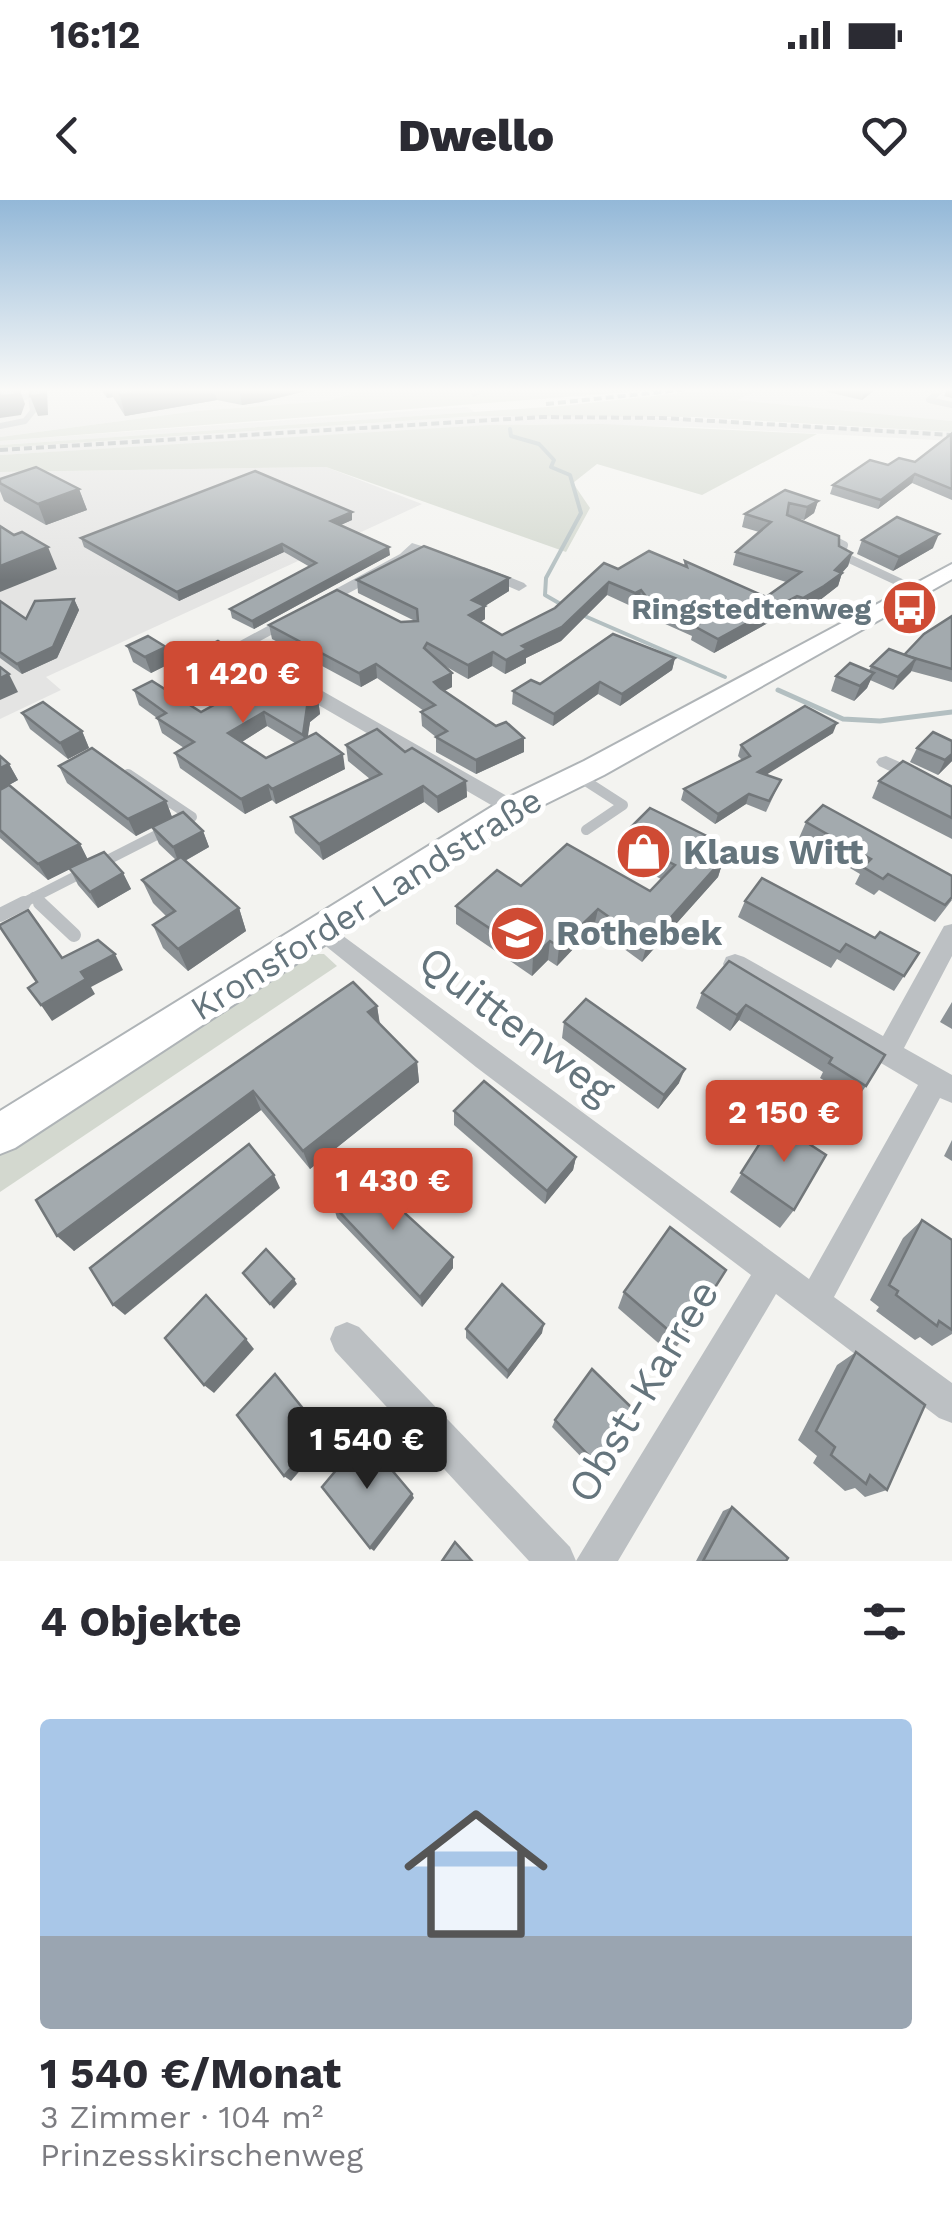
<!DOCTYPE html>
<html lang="de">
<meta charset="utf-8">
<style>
body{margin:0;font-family:"Work Sans",sans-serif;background:#f7f7f7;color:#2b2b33;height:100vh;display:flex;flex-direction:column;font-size:38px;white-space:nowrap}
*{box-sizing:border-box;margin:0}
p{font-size:32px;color:#7c7c81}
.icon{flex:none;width:55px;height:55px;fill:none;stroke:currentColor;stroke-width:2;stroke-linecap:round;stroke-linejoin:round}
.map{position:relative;height:1361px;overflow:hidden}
.details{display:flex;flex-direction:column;background:#fff;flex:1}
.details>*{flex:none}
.price{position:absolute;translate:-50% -85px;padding:0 22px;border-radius:10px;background:#cf4b34;color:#fff;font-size:32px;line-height:65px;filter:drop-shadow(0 2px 5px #0008)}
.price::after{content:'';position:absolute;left:50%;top:60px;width:30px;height:22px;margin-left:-15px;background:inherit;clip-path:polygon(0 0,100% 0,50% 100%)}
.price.on{background:#222;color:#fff}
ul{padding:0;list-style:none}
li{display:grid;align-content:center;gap:20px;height:530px;padding:0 40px}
li span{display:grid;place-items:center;height:310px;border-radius:10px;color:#555}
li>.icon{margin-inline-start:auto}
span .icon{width:180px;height:180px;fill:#fffc;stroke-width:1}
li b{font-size:42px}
h2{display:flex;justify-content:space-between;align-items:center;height:120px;padding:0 40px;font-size:42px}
.status{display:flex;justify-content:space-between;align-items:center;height:70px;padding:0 50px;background:#fff;direction:ltr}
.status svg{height:28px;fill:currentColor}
header{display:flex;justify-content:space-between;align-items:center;height:130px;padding:0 40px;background:#fff;font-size:45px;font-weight:800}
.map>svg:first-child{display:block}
</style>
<div class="status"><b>16:12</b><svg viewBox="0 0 49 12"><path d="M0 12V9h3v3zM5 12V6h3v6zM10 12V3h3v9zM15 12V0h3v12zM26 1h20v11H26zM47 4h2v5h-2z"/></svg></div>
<header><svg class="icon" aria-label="back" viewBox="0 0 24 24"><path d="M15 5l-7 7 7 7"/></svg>Dwello<svg class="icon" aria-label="heart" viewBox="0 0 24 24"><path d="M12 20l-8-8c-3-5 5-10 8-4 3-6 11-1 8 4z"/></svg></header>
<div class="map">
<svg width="952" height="1361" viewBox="0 0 952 1361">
<rect width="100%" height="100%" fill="#f3f3f0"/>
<g fill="#e4e4e3">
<path d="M0,189h366l-38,12 -132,10 -196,26z"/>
<path d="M763,189h189v32l-219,-21z"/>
<path d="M467,207l8,5 -475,33v-4z"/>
<path d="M586,214l366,18v9l-255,-14 -165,-3 -532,31v-7l478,-32z"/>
<path d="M326,267l96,37 -376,173 15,13 -61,29v-247z"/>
</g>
<g fill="#d3d8cf">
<path d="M366,189h301l-667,52v-4l196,-26 132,-10z"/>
<path d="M717,189h46l-27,11 216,21v11l-258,-15 -216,-1 -478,32v-3l562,-39z"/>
<path d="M602,224l215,10 -115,61 -105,-31 -24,19 17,25 -24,44 -240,-85 -326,5v-17l488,-30z"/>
<path d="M305,754h19l13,12 -337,226v-44z"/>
</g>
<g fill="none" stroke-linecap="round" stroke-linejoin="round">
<g stroke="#b3bfc1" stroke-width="4">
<path d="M474,195l9,-6"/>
<path d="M510,229l1,7 28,8 15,16 -3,7 19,8 11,38 -35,65 -1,17 19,11"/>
<path d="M580,414l145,63"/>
</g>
<path stroke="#b3bfc1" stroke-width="5" d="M778,490l65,29 37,2 72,-9"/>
<defs>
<path id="secondary" d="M952,364v15l-348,196 -81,40 -508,333 -15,6v-43l501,-310 83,-40z"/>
</defs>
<use href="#secondary" stroke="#afb4b7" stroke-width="4"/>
<g stroke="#bcc0c3" stroke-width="6">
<path d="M926,189l13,3 -10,8 23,5"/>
<path d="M0,200l31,-4 2,15 -8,10 -25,5"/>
</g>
<path stroke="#bcc0c3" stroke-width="8" d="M826,336l18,9 -3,10 73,34"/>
<g stroke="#bcc0c3" stroke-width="10">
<path d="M578,576l45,29 -37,25"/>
<path d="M34,697l9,8"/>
<path d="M19,705l173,-88 -64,-43"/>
</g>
<g stroke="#bcc0c3" stroke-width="14">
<path d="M40,703l34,32"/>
<path d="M0,715l24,-12"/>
</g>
<g fill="#bcc0c3" fill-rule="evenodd">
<path d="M412,343l44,14 -7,4 -34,-9 -5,8 -163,88 272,155 3,5 -3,5h-14l-268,-155 -8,-11 171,-93z"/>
<path d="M484,367l40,16 3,3 -8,5 -40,-17v-6z"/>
<path d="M886,556l66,29v15l-73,-34 -3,-4 3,-4z"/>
<path d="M320,719l489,360 109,-194 -192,-114 -3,-7 3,-7 9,-3 9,3 139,79 61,-110 8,-2v32l-48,92 48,27v28l-12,-5 -106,199 118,86v40l-13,-5 -163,-124 -158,267h-42l175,-286 -275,-208 -164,-132 -4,-7 4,-7z"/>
<path d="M347,1122l12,5 211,220 6,14h-47l-194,-210 -5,-12 5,-12z"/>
</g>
<use href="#secondary" fill="#fff" fill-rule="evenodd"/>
<g stroke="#9ca3a6" stroke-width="4" stroke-dasharray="8 4" stroke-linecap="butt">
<path d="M546,204l144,-15"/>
<path d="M0,250l542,-33 120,1 290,17"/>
</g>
</g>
<g fill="#8c9296" fill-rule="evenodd">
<path d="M101,189h213l-53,13 -19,3 -25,-5 -92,16 -12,-19 -6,1z"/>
<path d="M827,189h49l-14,11 -35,-8z"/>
<path d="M947,189h5v9l-8,-2z"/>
<path d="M952,234v66l-40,-17 -34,26 -48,-15 3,-9 55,-20 27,-3z"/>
<path d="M0,279l79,10 8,21 -41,15 -42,-24 -4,-10z"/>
<path d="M785,290l33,11 -4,12 -10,7 -9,-2 57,35 -4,13 -6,7 -4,13 -18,14 -22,11 -5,-2 -79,44 -23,-13 1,-4 -49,-22v-5l-4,-5 -6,3 -26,-12 -46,46 -35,17v5l-21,11 -13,-8 -24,13 -23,-13 7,7v14l-8,4 80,61 -48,22 -40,-22v-15l-14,-11 -1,-14 3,-1 -47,-33 -16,9 -89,-48 -3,-14 146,-4 -57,-28 -1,-13 152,-2v13l-24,15v13l-5,3 22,13 53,-27 63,-39 66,-3 1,-5 81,36 20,-15 -53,-17 3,-13 23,-20 -17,-5 3,-13z"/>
<path d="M352,320l-12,5 50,30 -136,74 -22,-11 -2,-9 80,-42 -26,-15 -105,49 -95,-54 -3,-9z"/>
<path d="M862,340l71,8 -40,23 -36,-17z"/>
<path d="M74,399l5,11 -22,48 -35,16 -22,-16v-57l26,18z"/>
<path d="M952,416v66l-41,-11 -18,19 -23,-10 -3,8 -13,13 -23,-10 5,-15 33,-5 2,-5 33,-11z"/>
<path d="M127,446l44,17 -20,10 -18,-11z"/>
<path d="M194,453l124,46 2,15 -10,8 -3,15 38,32 -69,35 -4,-4 -27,14 -65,-46 -5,-15 9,-5 -22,-15 -5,-15 -18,-13 -5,-15 67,22 34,-19 -37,-25zM267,526l28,17 -29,15 -24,-16z"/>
<path d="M675,458l-3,12 -52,36 -22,-12 -45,32 -41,-22 1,-13 27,-7z"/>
<path d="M22,513l60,18 7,17 -21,11 -38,-30z"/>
<path d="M833,533l-67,41 15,6 -15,32 -20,-8 -31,20 -34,-24 3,-11 58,-29 -4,-4 3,-11z"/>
<path d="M952,540v21l-14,14 -28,-13 7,-14z"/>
<path d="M346,545l59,7 61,29 1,16 -29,16 -14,-11 -101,58 -28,-27 -4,-16 79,-38 -22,-18z"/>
<path d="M9,564l9,16 -9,5 71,59 8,16 35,13 8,16 -33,19 -20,-23 -8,-16 -22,11 -48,-42v-48z"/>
<path d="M59,566l107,35 6,16 31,14 6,16 -24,14 54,47 7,23 -58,40 -25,-23 -10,-23 14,-8 -14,-14 -11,-23 34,-20 -17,-16 -7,-16 -16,8 -69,-53z"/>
<path d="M879,581l73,6v52l-80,-41z"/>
<path d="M806,622l146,78 -17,22 -56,-32 -5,5 -19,-11 5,-10 -61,-36z"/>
<path d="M621,637l96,4 -4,11 11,6 -6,19 -76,85 -48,-35 -37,39 -9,-6 -16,16 -76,-52v-18l65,-20 129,5 11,-12 -43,-23z"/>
<path d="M745,701l130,37 44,15 -25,38 -57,-32 -6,9 -93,-51z"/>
<path d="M729,761l137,125 -10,14 -36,-22 3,-6 -84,-52 -9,11 -34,-23 6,-15z"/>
<path d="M952,802v27l-12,-7z"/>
<path d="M377,806l3,18 37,38 2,20 -109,87 -49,-59 -187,141 -38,-51z"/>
<path d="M564,822l115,61 -21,26 -96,-71z"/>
<path d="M454,911l122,46 -3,13 -28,34 -91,-79z"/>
<path d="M774,921l20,89 -14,18 -50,-36z"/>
<path d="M952,940v21l-8,-5z"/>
<path d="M400,1003l1,7 52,47v11l-31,39 -85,-89 -4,-13z"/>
<path d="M922,1020l30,20v94l-20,12 -12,-9 -5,3 -39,-29 3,-4 -9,-7 33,-62z"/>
<path d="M624,1092l57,49 -10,13 -53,-46z"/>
<path d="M466,1129l76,4 -35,46 -41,-41z"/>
<path d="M856,1152l31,138 -22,7 -10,-9 -10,3 -32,-28 4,-7 -19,-16 39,-75z"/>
<path d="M633,1209l-41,59 -40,-41 3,-7z"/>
<path d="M732,1307l54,54h-90l27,-50z"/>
</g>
<g fill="#72777a">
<path d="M0,189h30l-10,1 5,14 -4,11 -21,3z"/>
<path d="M41,189h6l1,26 -10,1 -8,-20z"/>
<path d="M104,189h7l2,8 -6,1z"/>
<path d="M158,189h56l3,11 -92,16 -5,-21z"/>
<path d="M239,189h75l-53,13 -19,3z"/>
<path d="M865,189h11l-14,11z"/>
<path d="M915,274l-3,9 -34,26 3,-9z"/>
<path d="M79,289l8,21 -41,15 -8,-21z"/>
<path d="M818,301l-4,12 -10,7 3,-13z"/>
<path d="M352,312v8l-20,9 -1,-8z"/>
<path d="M939,334l-6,14 -40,23 6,-14z"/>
<path d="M282,344l2,8 -105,49 -2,-9z"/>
<path d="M48,347l9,22 -57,23v-26z"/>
<path d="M389,347l1,8 -136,74 -2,-8z"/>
<path d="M852,353l-4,13 -10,11 4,-4 -4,13 -18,14 -22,11 5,-13z"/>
<path d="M509,378v13l-37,23v-14z"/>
<path d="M609,382l-2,13 -46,46 -35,17v5l-21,11 1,-14z"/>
<path d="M641,390l-2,14 -6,3 2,-14z"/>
<path d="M797,396l-4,13 -79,44 4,-14z"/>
<path d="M74,399l5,11 -22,48 -35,16 -5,-10z"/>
<path d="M485,406v13l-16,10v-14z"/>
<path d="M166,447l5,16 -20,10 -6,-16z"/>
<path d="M493,452l-1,14 -24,13v-14z"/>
<path d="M675,458l-3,12 -52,36 2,-12z"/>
<path d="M916,459l-5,13 -18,18 5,-13z"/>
<path d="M376,464l1,14 -16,9 -2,-14z"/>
<path d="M452,473v14l-17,9 -1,-14z"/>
<path d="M874,473l-7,15 -13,13 6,-15z"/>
<path d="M9,474l9,18 -18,8v-22z"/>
<path d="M600,482l-2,12 -45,32 1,-12z"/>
<path d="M318,499l2,15 -10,8 -4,28 -3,-15 4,-28z"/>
<path d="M264,512l3,14 -35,22 -4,-15z"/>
<path d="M837,523l-4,10 -78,49 3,-10z"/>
<path d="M82,531l7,17 -21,11 -8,-16z"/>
<path d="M524,538v14l-48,22v-14z"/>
<path d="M343,554l2,15 -69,35 -4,-15z"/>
<path d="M952,554v7l-14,14 7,-15z"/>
<path d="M9,564l9,16 -18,10v-22z"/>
<path d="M466,581l1,16 -29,16 -1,-16z"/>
<path d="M268,585l4,15 -27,14 -4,-15z"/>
<path d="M423,586l1,16 -101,58 -4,-16z"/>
<path d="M749,594l-3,10 -31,20 3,-10z"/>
<path d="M166,601l6,16 -36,19 -8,-17z"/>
<path d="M203,631l6,16 -30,17 -6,-17z"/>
<path d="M80,644l8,16 -40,20 -10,-16z"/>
<path d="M724,658l-6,19 -76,85 5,-18z"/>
<path d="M123,673l8,16 -33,19 -8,-16z"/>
<path d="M239,708l7,23 -58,40 -10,-22z"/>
<path d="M598,709l-4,18 -37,39 2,-19z"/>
<path d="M550,741l-2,19 -16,16 1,-19z"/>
<path d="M115,754l8,16 -32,17 4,7 -43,27 -11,-16 40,-33z"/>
<path d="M746,805l-7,15 -9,11 7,-16z"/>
<path d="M377,806l3,21 -12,-15z"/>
<path d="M417,862l2,20 -109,87 -7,-18z"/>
<path d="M685,869l-6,14 -21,26 6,-14z"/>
<path d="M253,891l8,19 -187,141 -17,-15z"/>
<path d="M576,957l-3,13 -28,34 2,-13z"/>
<path d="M274,975l6,13 -155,127 -12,-10z"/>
<path d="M453,1057v11l-31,39 -2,-10z"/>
<path d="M294,1079l3,5 -23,25 -4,-5z"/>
<path d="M544,1124l-2,9 -35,46 1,-8z"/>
<path d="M246,1139l8,10 -40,44 -10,-8z"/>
<path d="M322,1232l6,6 -37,43 -7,-5z"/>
<path d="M412,1294l2,4 -40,53 -4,-3z"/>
</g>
<g fill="#a3aaae" stroke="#72777a" stroke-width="2.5">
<path d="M0,189h16l-2,6 -14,1z"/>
<path d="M31,189h10v6l-11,1z"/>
<path d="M115,189h43l-38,6z"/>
<path d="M951,234l1,55 -37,-15 -34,26 -48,-15 37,-25 18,5 11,-7 16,4z"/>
<path d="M36,267l43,22 -41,15 -38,-21v-4z"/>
<path d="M255,271l97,41 -21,9 58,26 -137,74 -22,-12 86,-46 -34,-19 -105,48 -96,-54z"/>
<path d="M785,290l33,11 -11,6 -18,-4 -2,12 52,21v10l13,7 -17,17 7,3 -18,13 -21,12 -6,-2 -79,43 -24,-13 4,-2 -53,-23 3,-2 -7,-9 -6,3 -26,-11 -47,45 -40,19 5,3 -21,11 -13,-8 -25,13 -41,-22 -3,5 28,25 -18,9 6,6 56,38 10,-4 18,16 -48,22 -40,-23 11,-6 -26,-19 14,-7 -59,-41 -17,9 -90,-48 68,-35 64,32 17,-1 -1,-12 -60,-29 67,-34 85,32 -37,22 13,6 -16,9 33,20 53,-27 49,-45 14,6 31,-18 38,16 -2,-6 81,36 35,-25 -65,-20 35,-30 -26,-8z"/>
<path d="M897,317l42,17 -40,23 -37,-17z"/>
<path d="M0,326l14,9 8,-3 26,15 -48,19z"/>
<path d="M74,399l-21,48 -36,17 -17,-12v-51l26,18 9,-18z"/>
<path d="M952,416v53l-48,-14 20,-21z"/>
<path d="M613,434l62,24 -53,36 -22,-12 -46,32 -41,-23 18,-11 9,4z"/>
<path d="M148,436l18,11 -21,10 -18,-11z"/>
<path d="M218,441l100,58 -11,8 -4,28 -39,-23 -36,21 38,25 50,-25 27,21 -71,35 -4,-4 -27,14 -66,-46 19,-11 -37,-24 9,-5 -32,-23 18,-9 49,31 44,-24 -51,-35z"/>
<path d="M889,449l27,10 -18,18 -27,-11z"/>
<path d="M850,463l24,10 -14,13 -24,-10z"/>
<path d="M0,467l9,7 -9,4z"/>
<path d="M43,502l39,29 -22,12 -38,-30z"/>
<path d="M805,506l32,17 -79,49 23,8 -12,21 -20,-7 -31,20 -34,-25 66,-33 -9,-11z"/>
<path d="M377,529l28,23 7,-4 54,33 -29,16 -14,-11 -104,58 -28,-27 90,-43 -35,-29z"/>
<path d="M933,532l19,9v13l-7,6 -28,-12z"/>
<path d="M92,548l74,53 -38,18 -69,-53z"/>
<path d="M0,556l9,8 -9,4z"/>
<path d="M903,561l49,26v31l-73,-37z"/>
<path d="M9,585l71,59 -42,20 -38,-34v-40z"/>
<path d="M823,605l129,71v21l-7,8 -57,-31 -5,5 -20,-12 8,-8 -65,-37z"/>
<path d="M650,608l67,33 -9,9 16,8 -77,86 -49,-35 -39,38 -9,-6 -17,16 -77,-51 41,-36 24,16 46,-42 83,47 25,-26 -54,-28z"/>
<path d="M183,612l20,19 -30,16 -21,-20z"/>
<path d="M104,652l19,21 -33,19 -21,-24z"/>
<path d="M181,657l58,51 -61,41 -25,-24 22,-14 -33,-31z"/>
<path d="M762,678l113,60 5,-6 39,21 -15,23 -58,-32 -6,8 -95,-51z"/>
<path d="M28,710l34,48 36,-18 17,14 -34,18 5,7 -45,26 -13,-17 9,-6 -37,-55v-2z"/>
<path d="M729,761l156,94 -19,31 -37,-23 3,-5 -86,-53 -9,10 -35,-22z"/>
<path d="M353,782l24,24 -9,6 49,50 -114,89 -50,-60 -196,145 -21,-36z"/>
<path d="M586,799l99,70 -21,26 -100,-73z"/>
<path d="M484,881l92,76 -29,34 -93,-80z"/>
<path d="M774,921l52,34 -32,55 -53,-37z"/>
<path d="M249,944l25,31 -161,130 -23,-37z"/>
<path d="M368,971l32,32 -3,3 56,51 -33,40 -87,-92z"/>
<path d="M922,1020l30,20v90l-13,-9 -2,5 -41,-31 2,-4 -9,-6z"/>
<path d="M670,1027l56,43 -45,71 -57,-49z"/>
<path d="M266,1049l28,30 -24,25 -27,-31z"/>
<path d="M502,1084l42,40 -36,47 -42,-42z"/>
<path d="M206,1095l40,44 -42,46 -39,-47z"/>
<path d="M856,1152l69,53 -38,85 -17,-15 -4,9 -35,-29 4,-8 -19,-16z"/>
<path d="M592,1169l41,40 -37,54 -41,-43z"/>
<path d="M275,1174l47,58 -38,44 -47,-61z"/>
<path d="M364,1237l48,57 -42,54 -48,-61z"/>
<path d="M732,1307l56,51 -2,3h-83z"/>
<path d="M455,1342l17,19h-30z"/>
</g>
<linearGradient id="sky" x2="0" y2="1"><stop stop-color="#93b8d8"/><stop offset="0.5" stop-color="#fafaf8"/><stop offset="1" stop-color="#fafaf8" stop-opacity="0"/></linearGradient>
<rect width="952" height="380" fill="url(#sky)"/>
<defs>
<symbol id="bus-disc" viewBox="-11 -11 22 22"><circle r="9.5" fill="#cf4b34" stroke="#fff"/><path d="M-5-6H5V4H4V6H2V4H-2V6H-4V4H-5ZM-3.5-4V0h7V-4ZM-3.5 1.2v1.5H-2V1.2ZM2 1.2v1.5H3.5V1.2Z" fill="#fff"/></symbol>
<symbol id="shop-disc" viewBox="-11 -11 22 22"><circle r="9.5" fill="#cf4b34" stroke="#fff"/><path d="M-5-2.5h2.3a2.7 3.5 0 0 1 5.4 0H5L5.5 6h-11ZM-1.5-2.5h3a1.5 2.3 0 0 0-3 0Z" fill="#fff"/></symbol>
<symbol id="school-disc" viewBox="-11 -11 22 22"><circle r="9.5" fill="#cf4b34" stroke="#fff"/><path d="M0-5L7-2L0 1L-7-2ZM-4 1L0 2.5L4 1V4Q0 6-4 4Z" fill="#fff"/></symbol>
</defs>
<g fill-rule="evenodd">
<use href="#bus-disc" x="878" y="376" width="63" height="63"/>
<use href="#shop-disc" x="612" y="620" width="63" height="63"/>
<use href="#school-disc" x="486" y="702" width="63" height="63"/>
</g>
<g text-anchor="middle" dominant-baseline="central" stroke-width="10" stroke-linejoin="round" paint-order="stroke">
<g font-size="30" font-weight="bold" fill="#65757d" stroke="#fff" text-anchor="end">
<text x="871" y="408">Ringstedtenweg</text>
</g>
<g font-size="35" font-weight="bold" fill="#65757d" stroke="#fff" text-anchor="start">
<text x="683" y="652">Klaus Witt</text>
<text x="556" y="733">Rothebek</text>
</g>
<g font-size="35" fill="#65757d" stroke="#fff">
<text transform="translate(366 704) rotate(-32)">Kronsforder Landstraße</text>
</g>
<g font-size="42" fill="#65757d" stroke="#fff">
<text transform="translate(517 825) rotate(37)">Quittenweg</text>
<text transform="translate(643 1191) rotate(-59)">Obst-Karree</text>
</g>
</g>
</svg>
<b class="price" style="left:243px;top:526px">1 420 €</b>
<b class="price" style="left:784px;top:965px">2 150 €</b>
<b class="price" style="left:393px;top:1033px">1 430 €</b>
<b class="price on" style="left:367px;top:1292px">1 540 €</b>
</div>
<section class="details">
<h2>4 Objekte<svg class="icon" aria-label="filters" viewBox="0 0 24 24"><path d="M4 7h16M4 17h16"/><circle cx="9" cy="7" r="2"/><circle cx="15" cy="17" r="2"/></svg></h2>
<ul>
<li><span style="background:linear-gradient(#a9c7e8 70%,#9aa5b1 0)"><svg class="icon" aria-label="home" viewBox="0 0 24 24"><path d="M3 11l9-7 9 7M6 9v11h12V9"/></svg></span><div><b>1 540 €/Monat</b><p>3 Zimmer · 104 m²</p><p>Prinzesskirschenweg</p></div></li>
</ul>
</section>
